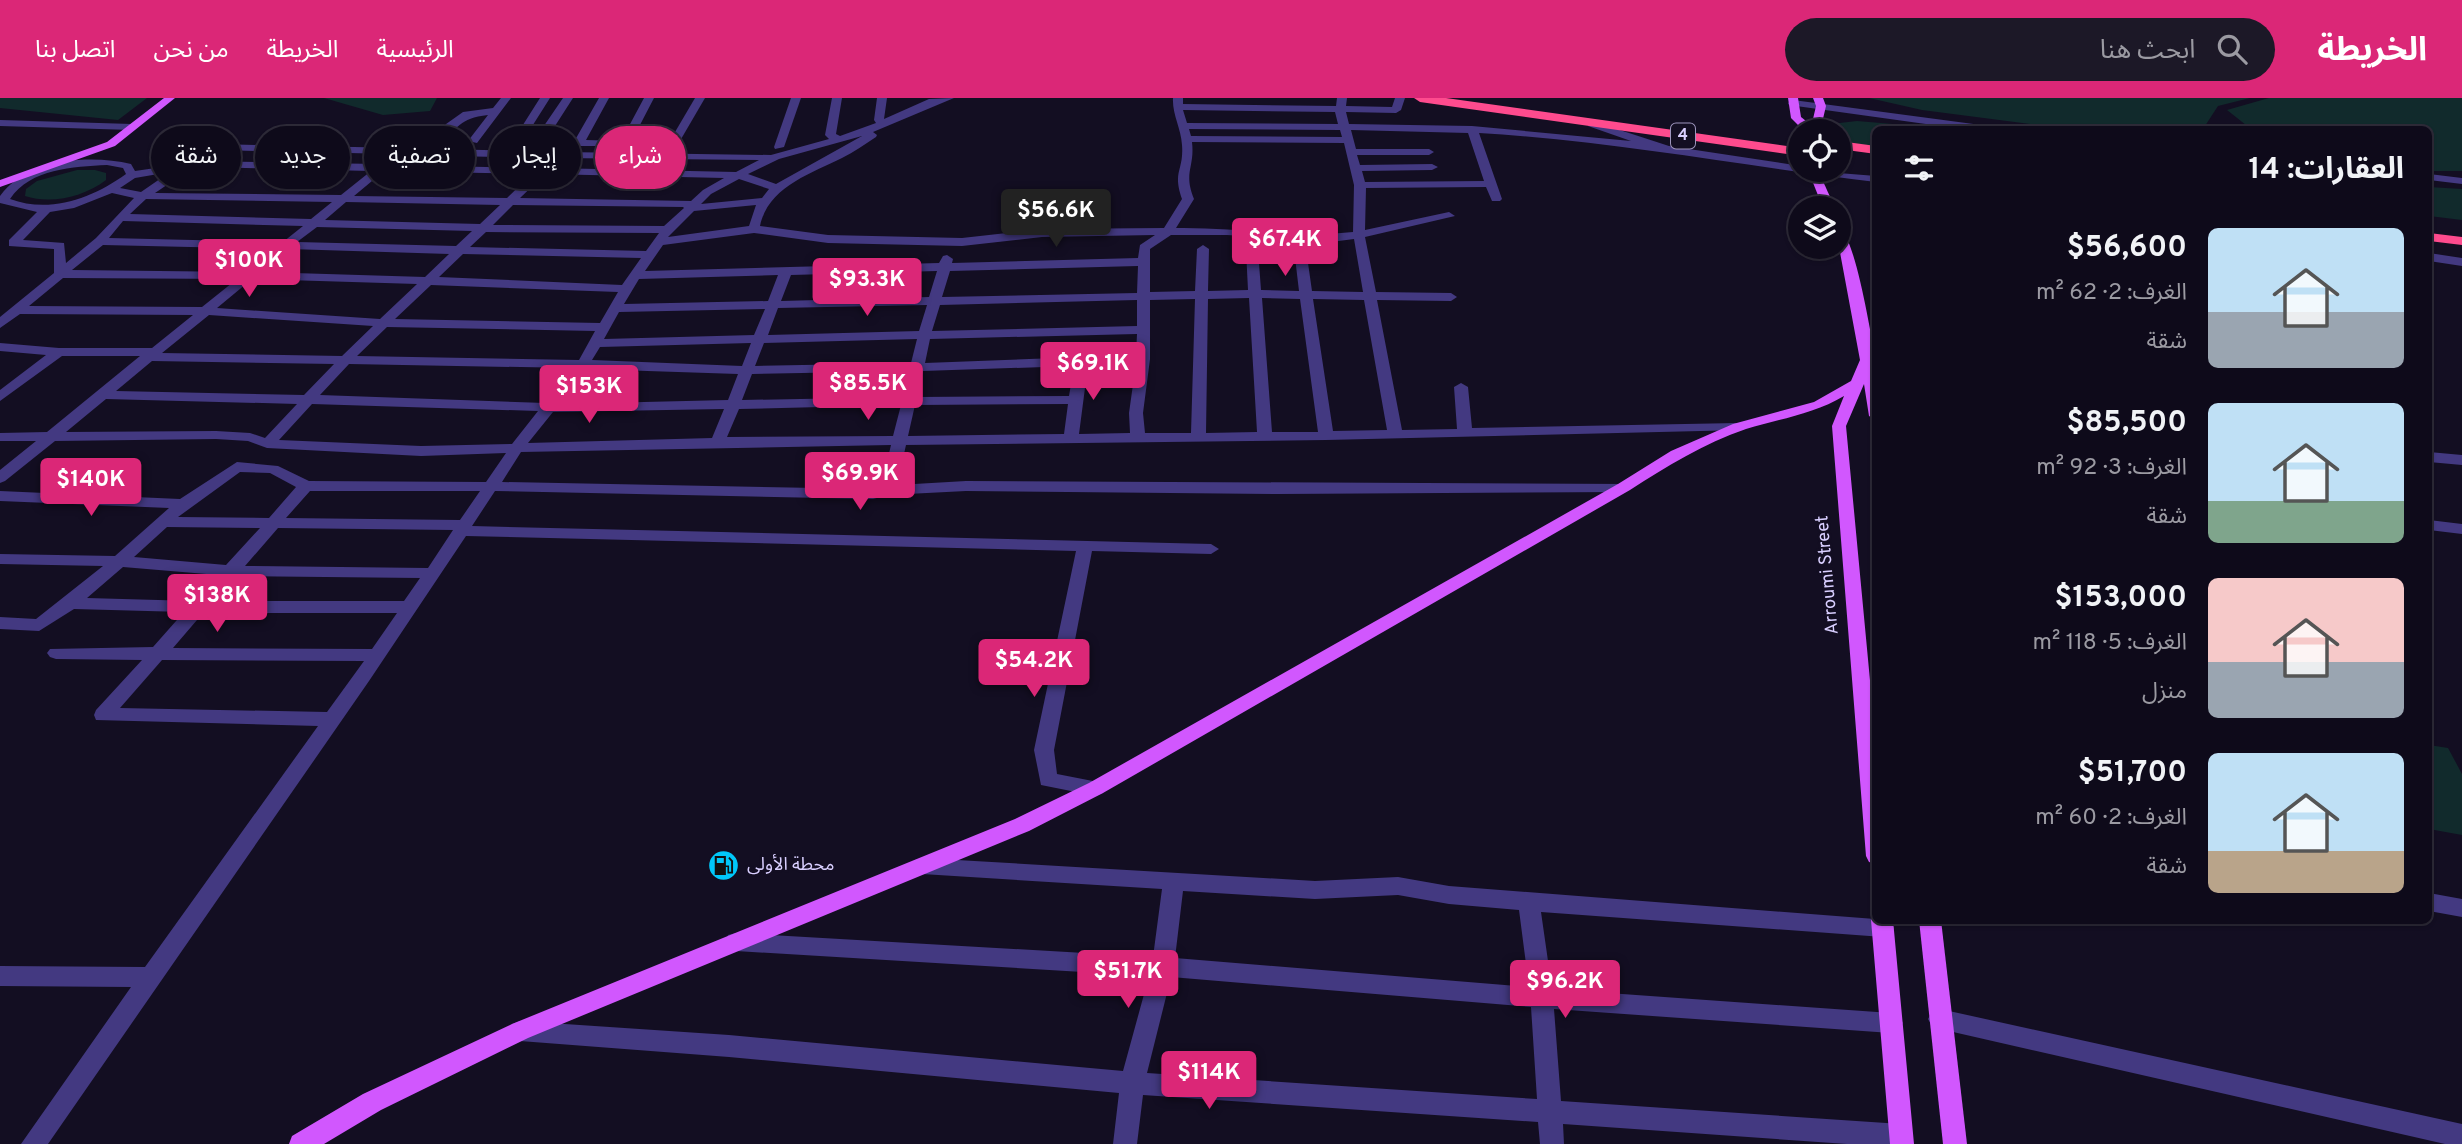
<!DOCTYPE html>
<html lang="ar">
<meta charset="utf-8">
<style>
body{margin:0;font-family:Overpass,"Noto Sans Arabic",sans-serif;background:#1c1827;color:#f1f3f6;direction:rtl;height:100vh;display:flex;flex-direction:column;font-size:26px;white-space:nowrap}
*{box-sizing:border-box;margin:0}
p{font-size:23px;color:#9b9aa2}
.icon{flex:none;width:38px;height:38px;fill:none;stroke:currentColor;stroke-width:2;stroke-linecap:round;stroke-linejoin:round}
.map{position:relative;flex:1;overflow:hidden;direction:ltr}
.panel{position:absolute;left:1872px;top:28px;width:560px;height:798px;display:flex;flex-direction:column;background:#0e0a1a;border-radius:10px;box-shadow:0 2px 5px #0004,0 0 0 2px #2e2b39;direction:rtl}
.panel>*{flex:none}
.banner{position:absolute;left:21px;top:28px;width:665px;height:63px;direction:rtl;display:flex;gap:14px}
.controls{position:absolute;left:1788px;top:21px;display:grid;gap:14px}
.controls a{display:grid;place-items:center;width:63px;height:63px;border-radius:50%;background:#0e0a1a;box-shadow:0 2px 5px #0004,0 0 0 2px #2e2b39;font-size:35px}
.price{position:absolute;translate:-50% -60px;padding:0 16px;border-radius:7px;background:#db2777;color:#fff;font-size:23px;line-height:46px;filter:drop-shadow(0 2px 4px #0008)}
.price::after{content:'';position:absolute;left:50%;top:42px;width:21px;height:16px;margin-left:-10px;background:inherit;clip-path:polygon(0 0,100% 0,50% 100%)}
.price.active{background:#222;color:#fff}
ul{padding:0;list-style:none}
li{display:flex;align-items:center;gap:21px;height:175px;padding:0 28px}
li span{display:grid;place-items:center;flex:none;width:196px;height:140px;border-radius:10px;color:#555}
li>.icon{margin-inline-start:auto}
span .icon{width:84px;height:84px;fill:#fffc;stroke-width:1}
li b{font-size:30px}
h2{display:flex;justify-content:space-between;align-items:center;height:84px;padding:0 28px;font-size:30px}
.chip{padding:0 24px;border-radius:32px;background:#0e0a1a;box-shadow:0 2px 5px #0004,0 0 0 2px #2e2b39;font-size:24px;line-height:63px}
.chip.active{background:#db2777;color:#fff}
header{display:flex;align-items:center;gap:42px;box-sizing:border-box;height:98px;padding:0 35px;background:#db2777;color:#fff}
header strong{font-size:33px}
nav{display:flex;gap:38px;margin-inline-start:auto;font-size:24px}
.search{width:490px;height:63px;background:#1c1827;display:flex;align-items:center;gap:18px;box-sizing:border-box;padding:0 24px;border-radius:38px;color:#9b9aa2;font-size:26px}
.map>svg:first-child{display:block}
</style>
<header>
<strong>الخريطة</strong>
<div class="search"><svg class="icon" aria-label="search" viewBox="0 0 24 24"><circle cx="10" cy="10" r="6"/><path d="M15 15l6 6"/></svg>ابحث هنا</div>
<nav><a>الرئيسية</a><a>الخريطة</a><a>من نحن</a><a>اتصل بنا</a></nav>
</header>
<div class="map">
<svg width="2462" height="1046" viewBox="0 0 2462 1046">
<rect width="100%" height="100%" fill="#130e22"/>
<g fill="#112a2c">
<path d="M0,0h147l-29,22 -118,-12z"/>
<path d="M324,0h113l-7,13 -47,4z"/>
<path d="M1869,0h381l-32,8 -15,23h-134l-147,-19z"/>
<path d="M2269,0h193v73h-33v-41l-178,-1 -24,-19z"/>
<path d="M1857,23l96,8 -77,1v17l-37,-6v-10h-23l6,-6z"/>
<path d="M77,72h18l11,3v7c-21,16 -54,25 -81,16l1,-7 11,-8z"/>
<path d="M2429,89l33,2v31l-33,-4z"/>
<path d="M2429,647l19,3 14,26v61l-33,-6z"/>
</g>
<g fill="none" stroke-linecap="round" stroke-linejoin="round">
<g fill="#433981" fill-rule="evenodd">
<path d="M501,0h10l-34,45 -9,-2 20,-26c-30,3 -28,15 -50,24 -10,5 -17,2 -26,9l141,4 5,-6 -58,-1 -5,-3 5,-3h14l26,-41h10l-26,41h11l28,-41h10l-27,42h29l24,-42h10l-23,42 35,1 23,-43h10l-25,48h-60l-5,6 207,3 58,-16 -4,-4 7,-37h10l-6,36 4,2 36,-13 -2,-3 3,-22h10l-3,21 45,-20 25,-1 -81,34 4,3 -1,2c-11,7 -22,15 -34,21 -32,16 -74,29 -82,68l68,9 134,3 80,-9 122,-1 18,-29c-10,-28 2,-28 0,-54 -1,-17 -10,-31 -9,-47h10v6l153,2 1,-8h10l-1,8 46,1 3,-9h10l-4,12 -5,3 -50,-1 3,12 123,2 159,15 -43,-15v-4l4,-1 77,25 132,20v4l75,6v6c-133,-16 -263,-41 -397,-49l23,66 -2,2h-8l-6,-14 -120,1 -1,42 84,-18 6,4 -90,21 11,55 75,1 6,4 -6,4 -74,-1 25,130 55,-1 -3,-42 7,-4 7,4 4,41 266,-5 5,1 2,3 -2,3 -417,10 -420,5 -9,40 69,-4 664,3 2,3 -8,5 -345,2 -313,-3 -78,4 -15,4 -378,-8 -23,35 739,18 8,5 -8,5 -119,-3 -38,199 3,24 46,9 3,5 -3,5 -7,3 -55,-11 -7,-35 42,-199 -610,-15 -97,145 -321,463h-27l110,-157 -131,-1v-20l145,1 173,-241 -222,-6 -2,-5 2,-5 46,-50 -86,-1 -6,-2 -3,-4 3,-4 103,-2 31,-35 -110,-3 -35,22 -39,-2v-12l36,2 67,-53 -103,-2v-10l115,2 54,-48 -169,-7v-10l180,8 57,-37 41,4 31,15 177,1 20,-29 -85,3 -154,-8 -19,-7 -32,-2 -161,2 -50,40 -5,2v-13l36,-29h-36v-8l47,-1 93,-76h-78l-62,45v-11l46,-35 -46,-4v-8l59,5h93l41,-33 -173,-1 -20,14v-11l54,-44v-24l-45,-3v-6l28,-28 -37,-9v-7c27,-37 89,-42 131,-32l4,7 48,-7 32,-20 184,4 14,-11 19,-3 31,-22 30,-4zM1183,12l152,2 3,12 -151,-1zM1189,31l151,1 2,7 -151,-1zM1351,32l117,3 16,48 -119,1 -3,-11 70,-1 6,-3 -6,-3 -72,1 -3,-10h72l5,-3 -5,-3h-73zM862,38l-86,48 -28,-10 31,-15zM1192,44l152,1 10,42 -1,47c-55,6 -119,-5 -177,-4l18,-29c-11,-27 1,-31 -2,-57zM217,52l174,4 -12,10 -177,-3zM404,57l143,3 -8,10 -147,-3zM559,60l200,2 -23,12 -185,-4zM107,67l16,3 3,6c-33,24 -76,40 -116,25 21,-31 63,-32 97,-34zM204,69l167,4 -30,24 -186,-2 34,-23zM384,73l148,3 -25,24 -153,-2zM170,74l-29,20 -21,-4 15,-10zM545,76l179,4 -21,12 -12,11 -171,-3zM739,81l30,10 -7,9 -61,6 10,-10zM112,95l22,5 -38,40 -30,25 -2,-20 -41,-3 27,-28 24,-4zM146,101l186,3 -21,17 -181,-5zM346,104l154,3 -20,19 -155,-4zM513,107l170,2 1,1 -20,18 -171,-1zM756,107l-7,21 -81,11 26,-26zM123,123l180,5 -20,16 -174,-4zM317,129l155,4 -16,15 -159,-4zM486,134l173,1 -13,18 -176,-4zM754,135l74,10 134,3 80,-9 113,-2 -15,10 -2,13 -186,5 1,-4 -6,-4 -4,1 -4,7 -294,8 18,-26zM1171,137h56l104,7 23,-3 9,53 -51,-1 -6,-42 -6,-4 -6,4 5,42 -38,-1 -3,-40 -6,-4 -6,4 2,40 -40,1 1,-42 -6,-4 -6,4 -2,42 -45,1v-43zM103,147l171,4 -28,23 -174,-2zM289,151l160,5 -24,23 -164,-5zM463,156l178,4 -19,27 -183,-8zM1138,168l-1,27 -195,4 8,-26zM937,173l-8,26 -148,4 10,-26zM778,177l-10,26 -144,3 15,-25zM63,180l174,1 -35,28 -173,-1zM252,181l165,5 -37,35 -163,-11zM431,187l187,7 -18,31 -205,-4zM1249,200l8,134 -51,1 2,-134zM1262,200l38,1 18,133h-46zM1195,201l-4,134h-46l-2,-20 7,-54v-59zM1313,201l51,1 23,130 -54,1zM1137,202v26l-205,5 8,-26zM927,207l-8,26 -151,4 10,-27zM765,211l-11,26 -150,4 15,-27zM209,217l164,11 -31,30 -180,-3zM387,229l208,4 -16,29 -222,-4zM1137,236l-1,21 -211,8 5,-24zM917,241l-6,24 -156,3 9,-23zM751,245l-9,23 -150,-6 8,-13zM152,263l182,3 -30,31 -188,-4zM1136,265l-7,50 1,20 -51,1 9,-69zM349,266l224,4 -28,35 -225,-8zM1074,268l-5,30 -152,1 6,-26zM587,271l151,5 -10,26 -168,4zM909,273l-6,26 -161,3 10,-26zM106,301l191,5 -32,34 -15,-5 -34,-2 -150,1zM312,306l226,7 -26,33 -91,2 -142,-6zM1068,306l-4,30 -156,2 7,-31zM901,307l-8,31 -166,1 12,-28zM724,311l-12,29 -184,5 25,-31zM891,347l-10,42 -8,2 -371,-7 19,-30zM240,374l30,1 26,14 -27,31 -91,-1zM310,393h170l-20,29 -174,-2zM167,429l93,1 -34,37 -92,-8zM278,430l175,2 -25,38 -183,-2zM123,469l95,8 -24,26 -107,-3zM235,478l185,2 -16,23h-191zM203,515h194l-25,36 -199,-1zM162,562l202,1 -37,51 -207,-4z"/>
<path d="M695,0h10l-28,48h-8l-1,-2z"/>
<path d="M791,0h10l-17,49 -9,2 -1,-2z"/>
<path d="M1793,2l203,27 5,3h-32l-180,-25 -1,-2z"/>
<path d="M0,22l132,4 5,3 -5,3 -132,-4z"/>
<path d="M2429,76l33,4v6l-33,-4z"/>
<path d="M2429,155l33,5v8l-33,-5z"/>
<path d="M2429,354l33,3v10l-33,-3z"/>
<path d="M2429,422l33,4v10l-33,-4z"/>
<path d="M922,760l393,23 83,-4 51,9 439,34 6,8 -3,6 -8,3 -342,-25 11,77 339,24 8,3 4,7 -4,7 -8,3 -337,-24 7,92 340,23 9,4 3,8 -3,8h-63l-284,-20 1,20h-24l-2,-22 -395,-27 -6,49h-24l6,-51 -390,-36 -209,-16 -8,-3 -4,-7 4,-7 8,-3 209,14 394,36 26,-95 -413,-25 -8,-2 -3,-7 3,-7 8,-2 417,24 9,-68 -240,-15 -7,-2 -3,-6 3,-6zM1183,793l132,8 83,-4 51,9 70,6 10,77 -354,-29zM1171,879l360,30 6,92 -390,-26z"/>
<path d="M2429,795l33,6v18l-33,-6z"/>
<path d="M1940,911l522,115v20h-17l-505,-115 -8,-3 -4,-7 4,-7z"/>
</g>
<g fill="#d157fe" fill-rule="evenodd">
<path d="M164,0h11l-60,48 -115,41v-7l107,-38z"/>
<path d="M1788,0h10l3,19 5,4 7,-2 3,-13 -3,-8h10l3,8 -4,17 -12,4v4l-9,1 -2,-6 -8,-8z"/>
<path d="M1808,72h10l17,38h-12z"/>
<path d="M1839,130c16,7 32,108 36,128 3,19 1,44 1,64l-7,-4 -5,-32 -18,42 30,318v120l-7,-2 -3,-6 -34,-430 12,-30c-30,18 -65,23 -98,33 -42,14 -80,38 -116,61l-527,303 -74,38 -501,207 -147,72 -57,34h-35l3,-8 71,-42 149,-70 503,-205 74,-36 529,-299 53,-33 62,-27 81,-22 37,-21 9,-21 -21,-113z"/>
<path d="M1876,815v7h17l21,224h-24l-19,-224z"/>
<path d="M1919,822h22l26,224h-24z"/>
</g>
<g fill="#fe4b8e" fill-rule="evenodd">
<path d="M1414,0h32l355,50v8l-381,-54z"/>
<path d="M1839,43l37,5v8l-37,-5z"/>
<path d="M2429,135l33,4v8l-33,-4z"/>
</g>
</g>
<defs>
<symbol id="fuel-disc" viewBox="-11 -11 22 22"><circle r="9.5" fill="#01c7f9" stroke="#130e22"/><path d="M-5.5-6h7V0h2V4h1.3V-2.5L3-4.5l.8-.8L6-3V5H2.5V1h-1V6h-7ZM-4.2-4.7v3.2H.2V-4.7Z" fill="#111"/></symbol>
</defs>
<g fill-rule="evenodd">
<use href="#fuel-disc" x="706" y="750" width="35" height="35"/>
</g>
<g text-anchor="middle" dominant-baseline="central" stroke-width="5" stroke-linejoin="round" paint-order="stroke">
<rect fill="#130e22" stroke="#9e95bd" stroke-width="2" x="1671" y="25.5" width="24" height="25" rx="5"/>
<g font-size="16" font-weight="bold" fill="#d9cfff">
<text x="1683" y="38">4</text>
</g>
<g font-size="18" fill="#d9cfff" stroke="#130e22">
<text transform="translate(1828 477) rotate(-95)">Arroumi Street</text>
</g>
<g font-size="18" fill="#d9cfff" stroke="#130e22" text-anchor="start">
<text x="747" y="767">محطة الأولى</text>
</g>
</g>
</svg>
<div class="controls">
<a><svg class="icon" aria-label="locate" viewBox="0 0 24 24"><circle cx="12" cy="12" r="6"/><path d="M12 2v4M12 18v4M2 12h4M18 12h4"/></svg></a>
<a><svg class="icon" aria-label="layers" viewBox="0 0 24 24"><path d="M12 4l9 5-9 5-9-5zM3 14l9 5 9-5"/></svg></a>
</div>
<b class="price active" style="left:1056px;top:151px">$56.6K</b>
<b class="price" style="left:1285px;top:180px">$67.4K</b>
<b class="price" style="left:249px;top:201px">$100K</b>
<b class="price" style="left:867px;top:220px">$93.3K</b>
<b class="price" style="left:1093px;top:304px">$69.1K</b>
<b class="price" style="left:868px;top:324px">$85.5K</b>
<b class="price" style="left:589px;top:327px">$153K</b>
<b class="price" style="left:860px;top:414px">$69.9K</b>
<b class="price" style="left:91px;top:420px">$140K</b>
<b class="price" style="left:217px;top:536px">$138K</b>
<b class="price" style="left:1034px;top:601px">$54.2K</b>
<b class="price" style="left:1128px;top:912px">$51.7K</b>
<b class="price" style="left:1565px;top:922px">$96.2K</b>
<b class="price" style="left:1209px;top:1013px">$114K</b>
<div class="banner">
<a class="chip active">شراء</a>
<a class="chip">إيجار</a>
<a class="chip">تصفية</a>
<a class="chip">جديد</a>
<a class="chip">شقة</a>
</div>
<section class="panel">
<h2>العقارات: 14<svg class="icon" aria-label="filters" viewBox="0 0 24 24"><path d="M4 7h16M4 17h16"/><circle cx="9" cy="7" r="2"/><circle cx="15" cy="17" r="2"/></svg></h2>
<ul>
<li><span style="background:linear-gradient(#bfe0f5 60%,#9aa5b1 0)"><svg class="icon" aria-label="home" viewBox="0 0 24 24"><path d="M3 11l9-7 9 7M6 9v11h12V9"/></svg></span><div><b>$56,600</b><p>الغرف: 2 · 62 m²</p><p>شقة</p></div></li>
<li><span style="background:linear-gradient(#bfe0f5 70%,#7fa58c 0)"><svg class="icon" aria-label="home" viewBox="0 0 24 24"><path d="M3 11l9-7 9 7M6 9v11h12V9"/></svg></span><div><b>$85,500</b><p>الغرف: 3 · 92 m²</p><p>شقة</p></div></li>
<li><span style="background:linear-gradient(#f6c9c9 60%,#9aa5b1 0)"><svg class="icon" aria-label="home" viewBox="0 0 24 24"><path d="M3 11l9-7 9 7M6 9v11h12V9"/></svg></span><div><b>$153,000</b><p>الغرف: 5 · 118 m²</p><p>منزل</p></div></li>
<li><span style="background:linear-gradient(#bfe0f5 70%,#b9a48a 0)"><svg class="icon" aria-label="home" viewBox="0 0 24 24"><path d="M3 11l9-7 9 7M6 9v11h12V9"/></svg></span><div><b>$51,700</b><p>الغرف: 2 · 60 m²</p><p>شقة</p></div></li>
</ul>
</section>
</div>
